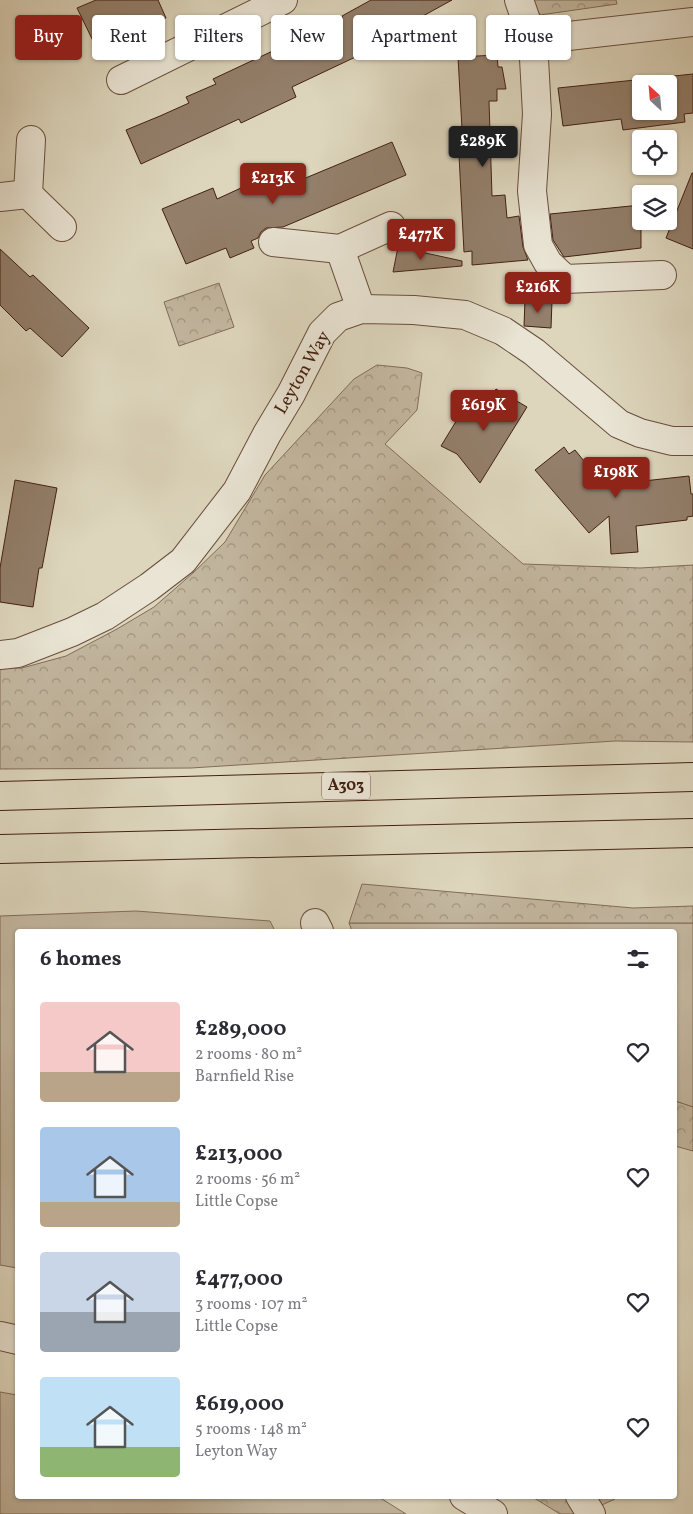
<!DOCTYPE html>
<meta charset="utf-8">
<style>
body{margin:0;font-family:Vollkorn,serif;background:#f7f7f7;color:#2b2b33;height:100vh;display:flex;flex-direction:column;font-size:19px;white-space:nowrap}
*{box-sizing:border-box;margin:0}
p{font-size:16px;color:#7c7c81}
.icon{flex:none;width:28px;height:28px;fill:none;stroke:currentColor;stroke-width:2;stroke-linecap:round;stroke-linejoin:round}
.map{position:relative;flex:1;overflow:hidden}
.sheet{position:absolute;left:15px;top:929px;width:662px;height:570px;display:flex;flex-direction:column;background:#fff;border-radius:5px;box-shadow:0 1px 4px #0004}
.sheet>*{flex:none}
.top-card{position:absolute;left:15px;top:15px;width:664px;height:45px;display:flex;gap:10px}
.needle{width:32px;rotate:334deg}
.buttons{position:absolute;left:632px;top:75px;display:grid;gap:10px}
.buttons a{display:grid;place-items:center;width:45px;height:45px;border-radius:5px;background:#fff;box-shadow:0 1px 4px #0004;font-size:25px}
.price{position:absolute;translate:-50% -42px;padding:0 11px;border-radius:5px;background:#8f2418;color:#fff;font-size:16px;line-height:32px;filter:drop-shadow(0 1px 2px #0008)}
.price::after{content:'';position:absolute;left:50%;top:30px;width:15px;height:11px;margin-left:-8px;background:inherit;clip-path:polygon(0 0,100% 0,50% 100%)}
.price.active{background:#222;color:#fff}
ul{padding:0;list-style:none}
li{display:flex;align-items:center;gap:15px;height:125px;padding:0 25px}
li span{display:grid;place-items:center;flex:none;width:140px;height:100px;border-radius:5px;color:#555}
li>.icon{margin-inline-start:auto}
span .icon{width:60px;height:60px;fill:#fffc;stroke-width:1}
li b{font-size:21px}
h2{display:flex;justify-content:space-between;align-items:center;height:60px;padding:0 25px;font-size:21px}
.pill{padding:0 18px;border-radius:5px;background:#fff;box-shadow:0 1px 4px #0004;font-size:18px;line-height:45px}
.pill.active{background:#8f2418;color:#fff}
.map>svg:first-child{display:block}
</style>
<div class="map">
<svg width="693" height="1514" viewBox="0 0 693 1514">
<defs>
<pattern id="forest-crowns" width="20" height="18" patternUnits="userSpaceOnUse" patternTransform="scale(1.25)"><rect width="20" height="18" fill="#c3b7a0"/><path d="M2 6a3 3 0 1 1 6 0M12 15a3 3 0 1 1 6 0" fill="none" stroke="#a09481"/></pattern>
</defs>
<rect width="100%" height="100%" fill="#ddd6bd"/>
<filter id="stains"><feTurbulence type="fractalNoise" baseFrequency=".004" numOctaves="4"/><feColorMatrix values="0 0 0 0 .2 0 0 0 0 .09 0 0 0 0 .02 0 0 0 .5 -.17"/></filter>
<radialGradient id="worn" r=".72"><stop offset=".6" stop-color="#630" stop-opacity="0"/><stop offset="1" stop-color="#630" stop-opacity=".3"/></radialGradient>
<g fill="#c3b7a0" stroke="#836c59">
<path d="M136,911l134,10 5,10h-257l-1,337 -17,-3v-349z"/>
<path d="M349,923h344v184l-18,-6v-170h-323z"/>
<path d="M0,1392l17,3 1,101h356l8,3 24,15h-406z"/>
</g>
<g fill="url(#forest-crowns)" stroke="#836c59">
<path d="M532,0h84l1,4 -77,11z"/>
<path d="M219,283l15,44 -55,19 -15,-44z"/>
<path d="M377,365l30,3 15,5 -5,37 -32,34 138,120 117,4 53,-3v177l-78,-1 -424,27 -191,1v-101h22l44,-12 51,-27 37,-22 39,-34 32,-31 40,-67 89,-96z"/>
<path d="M362,884l271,24 60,-2v17h-344z"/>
<path d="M675,1101l18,6v44l-18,-5z"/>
<path d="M531,1496h83l1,3 -33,15h-22z"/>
</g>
<g fill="#937f6b" stroke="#432012" fill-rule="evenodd">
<path d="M96,0h62l8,18 -37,16 -1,-2 -32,15 -19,-39z"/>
<path d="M371,0h81l-51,28 6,10 -21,11 -3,-5 -91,43 4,10 -55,26 -2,-4 -98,45 -15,-34 34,-14 29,-13 -3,-6 30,-13 -3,-5 130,-61 -1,-2z"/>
<path d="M497,55l1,12h4l4,22h-9v12h-8l3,95 13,-1 2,23 12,-2 4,31 5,13 -56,5v-14l-8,1 -6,-116 5,11 -5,-90z"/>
<path d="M693,74v39l-9,1 1,8 -62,8 -2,-11 -58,7 -5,-38zM641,84h28v27h-28z"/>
<path d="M392,142l14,33 -123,52 -17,1 -5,4 -3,6 -7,3 3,7 -24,10 -4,-10 -40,16 -24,-55 51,-21 4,11 48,-22 7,15z"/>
<path d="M692,173h1v76l-27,-11z"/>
<path d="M641,205v43l-77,9 -11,-17 -3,-26z"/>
<path d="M398,247l64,14v5l-69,6z"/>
<path d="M0,249l30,28 3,-2 56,53 -27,29 -32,-29 -4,3 -26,-26z"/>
<path d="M525,300l27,1 -1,27 -27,-2z"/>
<path d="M496,389l31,18 -47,76 -23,-29 -16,-8 25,-41 15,8z"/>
<path d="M564,447l5,7 6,-4 30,37 2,-2 82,-9 2,18h2v22l-6,1v3l-51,6 2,26 -27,2 -2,-38 -20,17 -54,-63z"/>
<path d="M15,480l42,8 -15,80h-3l-6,39 -33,-5v-34z"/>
</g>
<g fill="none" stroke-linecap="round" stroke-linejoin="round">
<defs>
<g id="minor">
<path d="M519,0l14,40 4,74 -5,77 6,54 10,18 17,16 97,-4"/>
<path d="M533,40l160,-18"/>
<path d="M121,80l162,-80"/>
<path d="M31,140l-3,54 34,33"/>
<path d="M0,197l28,-3"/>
<path d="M273,242l67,7 51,-23"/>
<path d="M340,249l21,60"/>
<path d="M0,655l18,-2 54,-21 33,-16 44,-29 34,-26 54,-70 30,-57 24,-40 31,-61 16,-16 23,-8 53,1 51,5 38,16 31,21 85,72 21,9 32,8h21"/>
<path d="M315,923l4,8"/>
<path d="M0,1336l18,4"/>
<path d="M464,1496l29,18"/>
<path d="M580,1496l11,18"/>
</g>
<g id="highway">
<path d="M0,796l693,-19"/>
<path d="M0,849l693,-16"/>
</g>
</defs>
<use href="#minor" stroke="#6a4e3d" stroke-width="30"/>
<use href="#highway" stroke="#432012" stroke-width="30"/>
<use href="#minor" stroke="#e9e4d4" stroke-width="28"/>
<use href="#highway" stroke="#ddd6bd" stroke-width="28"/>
</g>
<g text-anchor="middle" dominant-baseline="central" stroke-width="4" stroke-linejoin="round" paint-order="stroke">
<rect fill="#e9e4d4" stroke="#755b4c" stroke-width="1" x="322" y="772.5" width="48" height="27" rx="4"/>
<g font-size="16" font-weight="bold" fill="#432012">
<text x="346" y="786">A303</text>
</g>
<g font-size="18" fill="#432012" stroke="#e9e4d4">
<text transform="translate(303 373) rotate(-60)">Leyton Way</text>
</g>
</g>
<rect width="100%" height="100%" filter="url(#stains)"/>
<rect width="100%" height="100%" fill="url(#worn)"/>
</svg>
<div class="buttons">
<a><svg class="needle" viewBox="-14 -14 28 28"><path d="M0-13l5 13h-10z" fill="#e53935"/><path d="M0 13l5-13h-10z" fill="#7c7c81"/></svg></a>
<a><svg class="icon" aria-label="locate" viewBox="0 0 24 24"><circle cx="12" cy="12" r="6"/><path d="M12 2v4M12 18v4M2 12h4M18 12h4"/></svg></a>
<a><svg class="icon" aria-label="layers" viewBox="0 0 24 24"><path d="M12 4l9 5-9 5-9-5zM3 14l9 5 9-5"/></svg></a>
</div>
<b class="price active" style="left:483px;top:168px">£289K</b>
<b class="price" style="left:273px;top:205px">£213K</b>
<b class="price" style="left:421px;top:261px">£477K</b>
<b class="price" style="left:538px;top:314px">£216K</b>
<b class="price" style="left:484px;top:432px">£619K</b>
<b class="price" style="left:616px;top:499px">£198K</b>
<div class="top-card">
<a class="pill active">Buy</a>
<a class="pill">Rent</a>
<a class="pill">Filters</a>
<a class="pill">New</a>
<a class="pill">Apartment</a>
<a class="pill">House</a>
</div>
<section class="sheet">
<h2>6 homes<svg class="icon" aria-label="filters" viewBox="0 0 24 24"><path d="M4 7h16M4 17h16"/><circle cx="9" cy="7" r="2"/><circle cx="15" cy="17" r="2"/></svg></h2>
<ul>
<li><span style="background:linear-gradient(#f6c9c9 70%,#b9a48a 0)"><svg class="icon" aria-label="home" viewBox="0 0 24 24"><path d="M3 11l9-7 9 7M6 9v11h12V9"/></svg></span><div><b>£289,000</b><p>2 rooms · 80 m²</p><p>Barnfield Rise</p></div><svg class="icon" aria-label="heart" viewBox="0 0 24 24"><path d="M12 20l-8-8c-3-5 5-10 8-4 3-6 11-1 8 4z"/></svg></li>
<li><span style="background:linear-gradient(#a9c7e8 75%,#b9a48a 0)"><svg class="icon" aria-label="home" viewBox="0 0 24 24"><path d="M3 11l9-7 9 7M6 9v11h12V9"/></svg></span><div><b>£213,000</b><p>2 rooms · 56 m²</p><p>Little Copse</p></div><svg class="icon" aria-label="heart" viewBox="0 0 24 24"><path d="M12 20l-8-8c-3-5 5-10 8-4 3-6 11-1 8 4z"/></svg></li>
<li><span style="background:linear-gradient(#c9d6e8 60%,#9aa5b1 0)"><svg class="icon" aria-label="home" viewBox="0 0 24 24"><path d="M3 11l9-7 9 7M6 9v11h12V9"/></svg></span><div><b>£477,000</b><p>3 rooms · 107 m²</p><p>Little Copse</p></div><svg class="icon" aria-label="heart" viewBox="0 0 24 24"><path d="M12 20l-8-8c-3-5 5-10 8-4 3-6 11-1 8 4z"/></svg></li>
<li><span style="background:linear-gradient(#bfe0f5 70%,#8fb573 0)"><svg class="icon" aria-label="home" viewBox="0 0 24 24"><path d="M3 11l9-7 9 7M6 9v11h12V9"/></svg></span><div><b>£619,000</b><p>5 rooms · 148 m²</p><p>Leyton Way</p></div><svg class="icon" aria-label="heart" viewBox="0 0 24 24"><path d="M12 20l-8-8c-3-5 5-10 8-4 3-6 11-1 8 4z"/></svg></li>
</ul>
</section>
</div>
